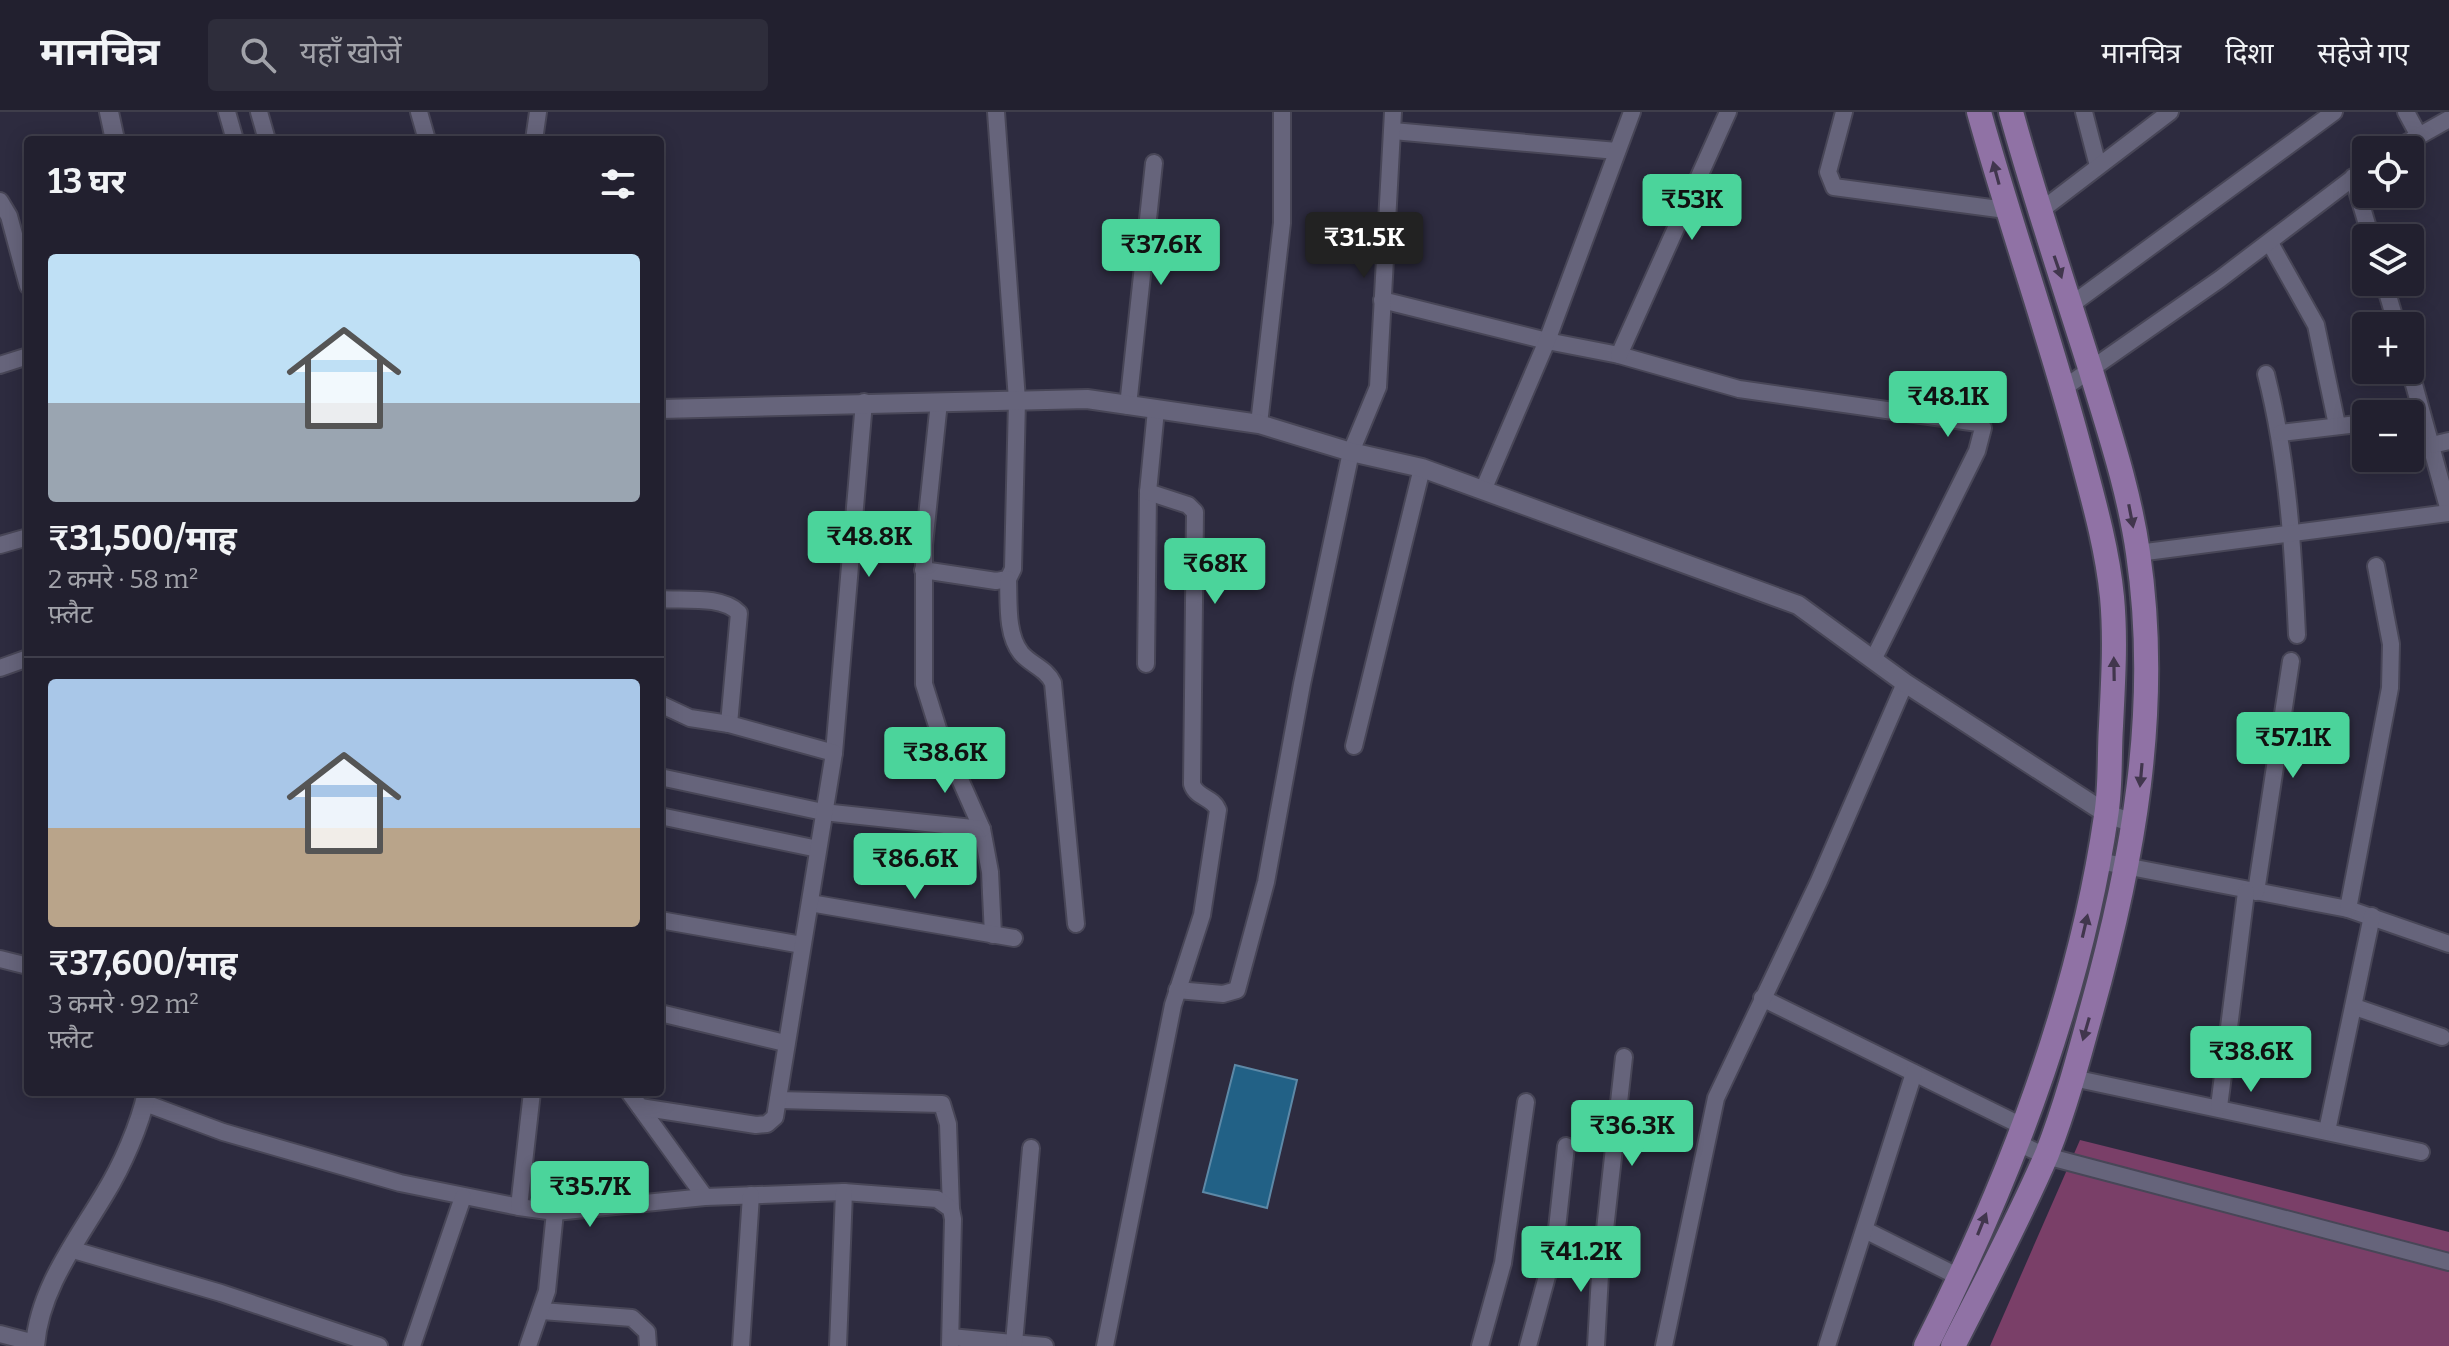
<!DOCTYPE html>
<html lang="hi">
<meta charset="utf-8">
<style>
body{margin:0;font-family:Bitter,"Noto Sans Devanagari",serif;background:#2e2d3b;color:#f1f3f6;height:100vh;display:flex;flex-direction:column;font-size:30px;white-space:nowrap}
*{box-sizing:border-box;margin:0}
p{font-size:26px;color:#a2a3aa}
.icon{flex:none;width:44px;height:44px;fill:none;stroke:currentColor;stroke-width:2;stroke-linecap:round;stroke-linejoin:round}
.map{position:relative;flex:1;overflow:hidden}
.sheet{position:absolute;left:24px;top:24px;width:640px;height:960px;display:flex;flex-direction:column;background:#22202f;border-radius:8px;box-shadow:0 4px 20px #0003,0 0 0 2px #3f3e4b}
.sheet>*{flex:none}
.buttons{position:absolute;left:2352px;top:24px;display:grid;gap:16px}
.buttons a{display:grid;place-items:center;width:72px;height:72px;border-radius:8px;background:#22202f;box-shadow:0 4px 20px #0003,0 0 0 2px #3f3e4b;font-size:40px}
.price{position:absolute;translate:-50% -68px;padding:0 18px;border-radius:8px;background:#4bd49b;color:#111;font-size:26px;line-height:52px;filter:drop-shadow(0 2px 4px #0008)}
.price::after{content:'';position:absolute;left:50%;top:48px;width:24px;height:18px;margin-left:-12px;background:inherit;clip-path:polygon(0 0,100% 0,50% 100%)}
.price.on{background:#222;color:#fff}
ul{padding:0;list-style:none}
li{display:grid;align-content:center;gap:16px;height:424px;padding:0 24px}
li+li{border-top:2px solid #3f3e4b}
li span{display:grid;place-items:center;height:248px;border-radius:8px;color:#555}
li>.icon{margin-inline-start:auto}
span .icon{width:144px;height:144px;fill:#fffc;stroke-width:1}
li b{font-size:34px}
h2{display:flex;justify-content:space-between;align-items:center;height:96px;padding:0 24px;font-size:34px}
header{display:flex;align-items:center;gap:48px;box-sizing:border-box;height:112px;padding:0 40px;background:#22202f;border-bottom:2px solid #3f3e4b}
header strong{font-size:38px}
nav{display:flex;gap:44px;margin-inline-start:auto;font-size:28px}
.search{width:560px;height:72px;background:#2e2d3b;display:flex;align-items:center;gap:20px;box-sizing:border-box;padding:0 28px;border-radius:8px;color:#a2a3aa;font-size:30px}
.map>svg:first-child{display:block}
</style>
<header>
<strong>मानचित्र</strong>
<div class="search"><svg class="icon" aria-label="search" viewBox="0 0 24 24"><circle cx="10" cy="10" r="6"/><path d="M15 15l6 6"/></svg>यहाँ खोजें</div>
<nav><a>मानचित्र</a><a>दिशा</a><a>सहेजे गए</a></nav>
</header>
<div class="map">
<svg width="2449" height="1234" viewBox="0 0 2449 1234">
<rect width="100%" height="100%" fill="#2d2b3f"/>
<path fill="#7a3f68" d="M2080,1028l369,92v114h-459z"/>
<path fill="#226186" stroke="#5d89a7" stroke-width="2" d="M1235,953l62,15 -30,128 -64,-16z"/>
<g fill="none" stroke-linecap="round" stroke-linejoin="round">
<defs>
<g id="minor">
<path d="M227,0l8,28"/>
<path d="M259,0l8,28"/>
<path d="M419,0l8,28"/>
<path d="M1844,0l-16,60 6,15 172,23"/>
<path d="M2084,0l14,54"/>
<path d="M2406,0l13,24"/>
<path d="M1393,19l224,20"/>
<path d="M534,28l4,-28"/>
<path d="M2394,38l55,-31"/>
<path d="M2353,65l18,61"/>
<path d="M0,89l9,15 19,70"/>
<path d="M2039,100l131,-100"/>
<path d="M2270,131l46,82 21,100"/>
<path d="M2384,170l13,44"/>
<path d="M1382,188l165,41 72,14 120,34 239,34 5,5 -6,23 -103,207"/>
<path d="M2071,193l263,-193"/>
<path d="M1619,243l109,-243"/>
<path d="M0,253l28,-9"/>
<path d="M2410,258l39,141"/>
<path d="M2266,262c22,87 27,173 31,261"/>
<path d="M2064,276l156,-109 146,-111"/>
<path d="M939,290l-15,143v139l15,48 43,97 8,43 3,63"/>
<path d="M1128,294l26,-243"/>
<path d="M1259,312l23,-201v-111"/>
<path d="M2281,321l85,-10"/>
<path d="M2432,333l17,-4"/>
<path d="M1484,376l63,-147 85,-229"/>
<path d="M0,433l28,-8"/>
<path d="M2138,441l311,-40"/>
<path d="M923,458l73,11 12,-2 5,-10 4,-169 -21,-288"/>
<path d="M1008,467c1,23 -2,55 13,74 10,12 25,15 32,30l23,241"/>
<path d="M660,487c23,2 62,-4 79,14l-10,111"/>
<path d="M1146,552l2,-172"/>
<path d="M0,556l28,-10"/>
<path d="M1354,634l68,-278"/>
<path d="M834,641l30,-351"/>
<path d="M660,665l163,35 159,17"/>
<path d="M660,704l158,33"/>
<path d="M2099,749l249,48 101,35"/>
<path d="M2256,780l35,-231"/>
<path d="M810,791l204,35"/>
<path d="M2348,797l42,-221 1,-44 -15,-78"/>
<path d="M660,808l142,25"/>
<path d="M0,847l28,7"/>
<path d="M1177,878l46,4 14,-4 29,-108 36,-198 49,-232 27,-65 15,-275"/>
<path d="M1762,886l260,128"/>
<path d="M2355,895l87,30"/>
<path d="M660,901l125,30"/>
<path d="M2073,966l348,74"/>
<path d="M629,980l76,105"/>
<path d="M778,988l164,4 6,20 3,85"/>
<path d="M145,991l78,29 177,51 119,24 36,5 150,-15 139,-5 93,7 14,10 2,10 -3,127"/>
<path d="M640,995l116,18 11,-1 8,-7 59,-364 -105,-29 -39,-6 -30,-14"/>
<path d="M2219,995l27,-215"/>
<path d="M2327,1019l45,-215"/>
<path d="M2015,1030l31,14 403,106"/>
<path d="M519,1095l13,-115"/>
<path d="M1867,1119l94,47"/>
<path d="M1555,1135l36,18 9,10 -4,71"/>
<path d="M70,1137l151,44 158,53"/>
<path d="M1600,1163l24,-218"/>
<path d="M542,1199l90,7 15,14 1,14"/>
<path d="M0,1222l35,9"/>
<path d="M951,1225l94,9"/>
<path d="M1014,1231l17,-195"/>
<path d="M412,1234l51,-149"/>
<path d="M528,1234l19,-55 8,-79"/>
<path d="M741,1234l10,-151"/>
<path d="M838,1234l6,-154"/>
<path d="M1105,1234l68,-341 29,-90 16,-105c-5,-13 -22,-12 -26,-26l3,-272 -7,-7 -40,-13 8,-82"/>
<path d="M1480,1234l23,-83 23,-161"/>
<path d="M1528,1234l27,-99 11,-101"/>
<path d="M1664,1234l52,-248 103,-217 86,-198"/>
<path d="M1827,1234l87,-273"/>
</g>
<g id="tertiary">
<path d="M109,0l6,28"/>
<path d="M660,297l427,-10 172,25 92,28 71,16 376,137 107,78 202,131 29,10"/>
<path d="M35,1234c4,-56 41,-104 69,-151 18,-29 36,-70 43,-103"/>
</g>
<g id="primary">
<path d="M1926,1234c84,-166 153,-345 180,-530 5,-30 3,-60 5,-90 2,-43 5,-86 1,-129 -5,-51 -20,-102 -33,-151 -30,-113 -69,-222 -100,-334"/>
<path d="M1953,1234c32,-63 66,-127 94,-192 18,-46 31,-94 44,-142 42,-150 70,-303 47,-459 -9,-63 -29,-122 -47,-182 -27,-86 -56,-172 -80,-259"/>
</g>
</defs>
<use href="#minor" stroke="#484657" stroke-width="20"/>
<use href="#tertiary" stroke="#484657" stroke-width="22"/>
<use href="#primary" stroke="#484657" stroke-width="28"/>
<use href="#minor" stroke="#66647b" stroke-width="16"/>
<use href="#tertiary" stroke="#66647b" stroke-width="18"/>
<use href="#primary" stroke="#9072a5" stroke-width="24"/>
</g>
<defs><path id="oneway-solid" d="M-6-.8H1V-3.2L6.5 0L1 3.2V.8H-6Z" transform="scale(2)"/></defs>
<g fill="#41364d">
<use href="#oneway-solid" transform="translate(1996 61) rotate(-105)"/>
<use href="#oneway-solid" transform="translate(2058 155) rotate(71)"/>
<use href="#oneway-solid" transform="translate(2131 404) rotate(79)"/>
<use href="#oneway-solid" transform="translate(2114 557) rotate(-91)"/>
<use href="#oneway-solid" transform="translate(2141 663) rotate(95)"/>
<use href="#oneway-solid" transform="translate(2085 814) rotate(-77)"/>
<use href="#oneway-solid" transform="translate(2086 917) rotate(106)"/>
<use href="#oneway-solid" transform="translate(1982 1112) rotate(-68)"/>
</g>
</svg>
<div class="buttons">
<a><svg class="icon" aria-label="locate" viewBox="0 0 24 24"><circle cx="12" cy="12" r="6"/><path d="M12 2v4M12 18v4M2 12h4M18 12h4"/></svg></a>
<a><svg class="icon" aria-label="layers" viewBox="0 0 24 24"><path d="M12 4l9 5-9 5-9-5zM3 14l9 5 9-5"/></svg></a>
<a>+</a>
<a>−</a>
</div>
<b class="price" style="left:1692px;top:130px">₹53K</b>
<b class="price on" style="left:1364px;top:168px">₹31.5K</b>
<b class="price" style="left:1161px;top:175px">₹37.6K</b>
<b class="price" style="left:1948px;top:327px">₹48.1K</b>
<b class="price" style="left:869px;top:467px">₹48.8K</b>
<b class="price" style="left:1215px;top:494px">₹68K</b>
<b class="price" style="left:2293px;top:668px">₹57.1K</b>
<b class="price" style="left:945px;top:683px">₹38.6K</b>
<b class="price" style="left:915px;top:789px">₹86.6K</b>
<b class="price" style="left:2251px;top:982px">₹38.6K</b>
<b class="price" style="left:1632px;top:1056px">₹36.3K</b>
<b class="price" style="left:590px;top:1117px">₹35.7K</b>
<b class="price" style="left:1581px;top:1182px">₹41.2K</b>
<section class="sheet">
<h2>13 घर<svg class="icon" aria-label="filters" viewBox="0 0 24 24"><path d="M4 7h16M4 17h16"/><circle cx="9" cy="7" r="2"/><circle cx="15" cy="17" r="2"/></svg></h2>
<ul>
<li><span style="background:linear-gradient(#bfe0f5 60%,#9aa5b1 0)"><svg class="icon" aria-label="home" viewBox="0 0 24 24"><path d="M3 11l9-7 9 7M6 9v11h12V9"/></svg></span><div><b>₹31,500/माह</b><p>2 कमरे · 58 m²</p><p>फ़्लैट</p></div></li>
<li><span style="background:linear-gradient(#a9c7e8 60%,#b9a48a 0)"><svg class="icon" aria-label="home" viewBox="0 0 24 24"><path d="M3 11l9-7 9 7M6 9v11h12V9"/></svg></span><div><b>₹37,600/माह</b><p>3 कमरे · 92 m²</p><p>फ़्लैट</p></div></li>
</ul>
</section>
</div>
